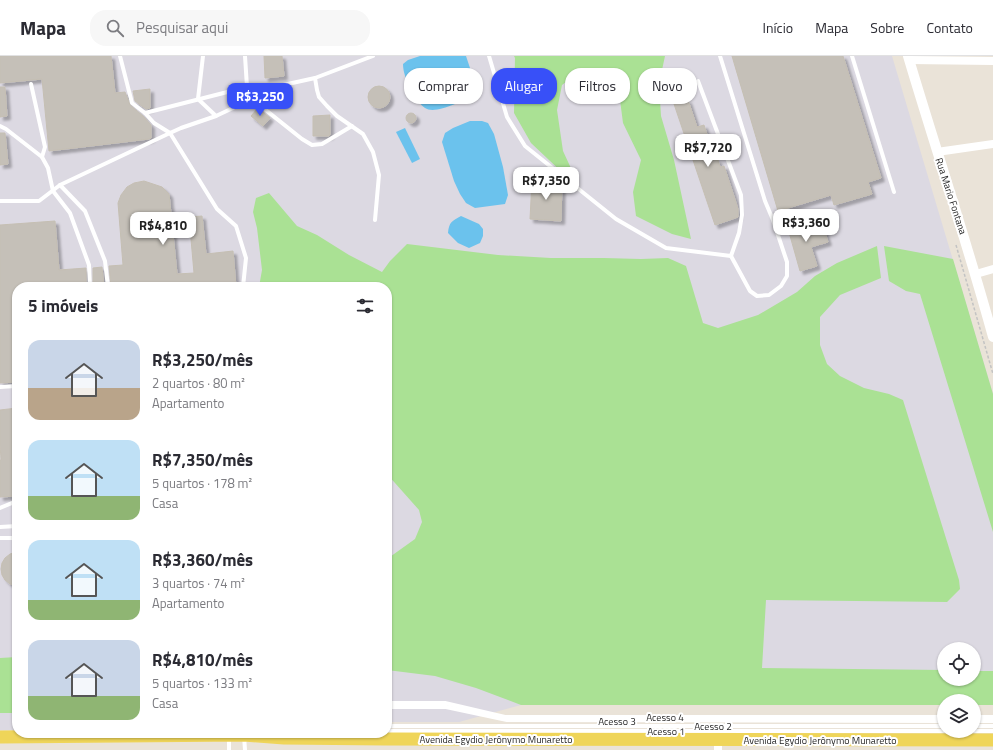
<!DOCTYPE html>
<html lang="pt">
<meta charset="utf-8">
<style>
body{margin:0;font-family:"Titillium Web",sans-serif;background:#f7f7f7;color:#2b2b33;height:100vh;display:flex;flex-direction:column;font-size:15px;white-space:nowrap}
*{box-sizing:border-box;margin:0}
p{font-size:13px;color:#7c7c81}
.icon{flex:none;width:22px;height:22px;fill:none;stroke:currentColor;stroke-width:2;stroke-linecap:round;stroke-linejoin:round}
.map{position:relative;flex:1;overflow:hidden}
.sheet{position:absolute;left:12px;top:226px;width:380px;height:456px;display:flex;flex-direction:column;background:#fff;border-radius:16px;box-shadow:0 1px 3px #0004}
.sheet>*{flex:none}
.top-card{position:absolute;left:404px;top:12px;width:380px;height:36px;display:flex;gap:8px}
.tools{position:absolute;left:937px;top:586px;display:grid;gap:8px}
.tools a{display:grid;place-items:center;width:44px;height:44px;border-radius:50%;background:#fff;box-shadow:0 1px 3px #0004;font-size:20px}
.price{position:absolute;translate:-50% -34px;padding:0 9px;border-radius:8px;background:#fff;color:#222;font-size:13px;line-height:26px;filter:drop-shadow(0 1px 2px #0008)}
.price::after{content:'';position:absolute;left:50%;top:24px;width:12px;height:9px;margin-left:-6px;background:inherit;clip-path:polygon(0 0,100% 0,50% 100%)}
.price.active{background:#3850f8;color:#fff}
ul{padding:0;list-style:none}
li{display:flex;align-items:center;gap:12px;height:100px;padding:0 16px}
li span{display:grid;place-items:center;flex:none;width:112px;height:80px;border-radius:12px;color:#555}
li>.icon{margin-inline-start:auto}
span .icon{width:48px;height:48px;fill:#fffc;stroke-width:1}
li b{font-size:17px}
h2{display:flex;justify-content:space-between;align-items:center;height:48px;padding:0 16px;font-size:17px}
.tag{padding:0 14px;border-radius:16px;background:#fff;box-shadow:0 1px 3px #0004;font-size:14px;line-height:36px}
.tag.active{background:#3850f8;color:#fff}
header{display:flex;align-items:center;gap:24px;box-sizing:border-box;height:56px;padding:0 20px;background:#fff;border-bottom:1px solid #e1e1e2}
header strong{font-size:19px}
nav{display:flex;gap:22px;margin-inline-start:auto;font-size:14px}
.search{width:280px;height:36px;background:#f7f7f7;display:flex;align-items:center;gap:10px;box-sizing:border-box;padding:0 14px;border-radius:16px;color:#7c7c81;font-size:15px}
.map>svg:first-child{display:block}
</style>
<header>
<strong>Mapa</strong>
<div class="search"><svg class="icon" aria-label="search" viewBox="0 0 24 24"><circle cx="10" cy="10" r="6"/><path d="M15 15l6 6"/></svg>Pesquisar aqui</div>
<nav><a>Início</a><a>Mapa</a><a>Sobre</a><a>Contato</a></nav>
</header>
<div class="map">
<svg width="993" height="694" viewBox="0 0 993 694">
<defs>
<filter id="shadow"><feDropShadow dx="3.5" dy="3.5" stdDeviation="1" flood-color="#0004"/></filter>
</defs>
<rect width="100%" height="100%" fill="#eae3d8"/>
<path fill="#dcd9e2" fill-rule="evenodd" d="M0,0h892l101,338v311h-19v-4h-30v4h-423l-62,17h-72v-435h-370v443h-17zM944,593h30v30h-30z"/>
<g fill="#aae194">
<path d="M514,0h151l-6,28 2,32 13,44 17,79 -19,-5 -36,-18 -3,-24 8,-32 -18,-37 -3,-23 -7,-17 -33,-12 -18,14 -5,25 6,41 12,26h-8l-36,-34 -17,-30 1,-55z"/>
<path d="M269,137l28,33 20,9 32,20 33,17 8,-11 17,-17 91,11 53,3h53l37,1 27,-1 18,8 17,57 15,5 40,-13 39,-23 18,-16 22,-13 40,-17 4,32 -41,17 -20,22v28l7,19 13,12 24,12 25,6 14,6 56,180 1,9 -13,13 -181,-2 -4,68 182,2v9h30v-8h19v34h-19v-4h-30v4h-423l-45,-17 -41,-12 -48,-6v-111l28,-20 7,-17 -3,-12 -32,-36v-187h-128l3,-17 -5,-42 -4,-16 3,-14z"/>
<path d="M884,190l69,13 40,135v138l-73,-238 -14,-3 -17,-10z"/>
<path d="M17,601v56h-17v-55z"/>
</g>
<g fill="#6bc2ed">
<path d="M420,0h46l6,18 3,15 -3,7c-10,5 -37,19 -47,12 -5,-3 -10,-13 -13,-18 -5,-8 -9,-17 -9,-26l5,-4z"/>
<path d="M470,65h12l6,2 6,11 9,33 5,28 -3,9 -30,4 -9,-5 -6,-9 -6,-13 -12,-39 3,-9 8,-5z"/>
<path d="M405,72l15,31 -8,4 -16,-31z"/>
<path d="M461,160l18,8 4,5v7l-3,7 -11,5 -11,-5 -10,-10c1,-11 4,-12 13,-17z"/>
</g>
<g fill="#c5c0b8" stroke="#c5bfb3" filter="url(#shadow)">
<path d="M0,0h111l4,37 10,-1 5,13 13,11 8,9v13l-2,1 -100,12 -7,-72 -42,4z"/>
<path d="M264,0h18l2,20 -19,2z"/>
<path d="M732,0h111l38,122 -13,4 4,12 -38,11 -3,-10 -53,16z"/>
<circle cx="379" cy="41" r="11"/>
<path d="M0,31h5l2,29 -7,1z"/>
<path d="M150,33v19l-4,1 -11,-8 -2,-10z"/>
<path d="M688,44l9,27 7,-2 11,35h3l2,7 4,-1 14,43v8l-23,8 -41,-121z"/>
<path d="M258,52l12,10 -7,8 -12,-10z"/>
<circle cx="411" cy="62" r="5"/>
<path d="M330,59v20l-1,1h-16v-20z"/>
<path d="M0,77h5l3,31 -8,1z"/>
<path d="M532,124l30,2 -1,39 -31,-2z"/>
<path d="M144,125l18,6 7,7 8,80 17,-1 -5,-56 13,-1 4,38 27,-3 3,36h-125l-2,-21 14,-1 -5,-62 3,-8 6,-8 7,-4z"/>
<path d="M55,165l4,49 27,-2v19h-69v95l-17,1v-158z"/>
<path d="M804,165l2,7 16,-5 6,19 -17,5 6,19 -17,5 -13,-46z"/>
<path d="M102,211l2,20h-11v-19z"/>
<path d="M17,352v88l-17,1v-37h1l-1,-16v-34z"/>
<path d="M17,496v34l-7,-2 -5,-4 -3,-5 -1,-6 1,-6 3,-5 5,-4z"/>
</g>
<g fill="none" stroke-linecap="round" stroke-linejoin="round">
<path stroke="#c3c3c3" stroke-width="1.5" stroke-dasharray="3 2" stroke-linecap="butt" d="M956,189l37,129"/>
<g stroke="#fff" stroke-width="4">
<path d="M120,0l12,47 13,10 102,-26 -2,-31"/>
<path d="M203,0l-5,43 18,17"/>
<path d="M373,0l-58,22 2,12 2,7 8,9 10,10 26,18 10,18 6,23 -4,45"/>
<path d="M489,0l18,61 18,29 91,73 50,29 65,8 8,-23 3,-18 -1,-20 -43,-114"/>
<path d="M720,0l45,145 8,19 14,42v14l-6,10 -12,9 -12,1 -7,-5 -19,-35"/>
<path d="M852,0l42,136"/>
<path d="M31,28l14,63 -3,10"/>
<path d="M265,33l-13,10 -5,-12 18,2 50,-11"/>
<path d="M145,57l9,10 16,10 11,-5 35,-12 36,-17 50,40 10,6 10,-1 30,-18"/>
<path d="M0,70l6,3 36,28 6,11 5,23 17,22 19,52 1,22"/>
<path d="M60,129l25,26 20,50 3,26"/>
<path d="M0,145h39l21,-16 110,-52 47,76 19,17 10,32 -3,29"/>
<path d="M0,331l17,-1"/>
<path d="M0,452l17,-7"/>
<path d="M0,471l17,-1"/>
<path d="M0,482h17"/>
<path d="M387,647h58l60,14h439"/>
<path d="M387,651h59l61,13 437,1"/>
<path d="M974,661h19"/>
<path d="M974,665h19"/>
<path d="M387,670h557"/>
<path d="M974,670h19"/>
<path d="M387,675h557"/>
<path d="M974,675h19"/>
<path d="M244,680l1,14"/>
<path d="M229,681v13"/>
</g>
<g stroke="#fff" stroke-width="8">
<path d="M909,4l84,1"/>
<path d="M937,96l56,-8"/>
<path d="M976,218l17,-5"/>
<path d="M718,684v10"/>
</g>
<path stroke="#fff" stroke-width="10" d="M908,0c28,94 59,186 85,281"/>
<path stroke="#efd559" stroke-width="13" d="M0,681l244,-2 40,3 101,1 608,1"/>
</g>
<g text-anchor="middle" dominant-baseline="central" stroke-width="4" stroke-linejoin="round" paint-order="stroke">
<g font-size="10" fill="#272727" stroke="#fff">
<text transform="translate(951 140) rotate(72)">Rua Mario Fontana</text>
<text x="665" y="661">Acesso 4</text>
<text x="617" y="665">Acesso 3</text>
<text x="713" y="670">Acesso 2</text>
<text x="666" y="675">Acesso 1</text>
<text x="496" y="683">Avenida Egydio Jerônymo Munaretto</text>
<text x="820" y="684">Avenida Egydio Jerônymo Munaretto</text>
</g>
</g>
</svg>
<div class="tools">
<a><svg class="icon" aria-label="locate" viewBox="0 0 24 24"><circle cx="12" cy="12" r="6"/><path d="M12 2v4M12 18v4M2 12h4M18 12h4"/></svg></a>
<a><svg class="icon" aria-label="layers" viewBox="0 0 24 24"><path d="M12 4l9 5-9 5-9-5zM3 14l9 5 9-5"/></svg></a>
</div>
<b class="price active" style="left:260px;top:61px">R$3,250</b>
<b class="price" style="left:708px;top:112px">R$7,720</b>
<b class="price" style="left:546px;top:145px">R$7,350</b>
<b class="price" style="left:806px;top:187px">R$3,360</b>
<b class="price" style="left:163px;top:190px">R$4,810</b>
<div class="top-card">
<a class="tag">Comprar</a>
<a class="tag active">Alugar</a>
<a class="tag">Filtros</a>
<a class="tag">Novo</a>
</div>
<section class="sheet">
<h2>5 imóveis<svg class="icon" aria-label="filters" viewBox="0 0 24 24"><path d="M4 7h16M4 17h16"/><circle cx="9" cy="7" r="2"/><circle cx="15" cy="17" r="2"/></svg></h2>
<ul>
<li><span style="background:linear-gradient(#c9d6e8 60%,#b9a48a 0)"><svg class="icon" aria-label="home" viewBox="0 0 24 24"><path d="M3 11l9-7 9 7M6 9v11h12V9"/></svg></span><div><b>R$3,250/mês</b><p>2 quartos · 80 m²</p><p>Apartamento</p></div></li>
<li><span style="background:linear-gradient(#bfe0f5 70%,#8fb573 0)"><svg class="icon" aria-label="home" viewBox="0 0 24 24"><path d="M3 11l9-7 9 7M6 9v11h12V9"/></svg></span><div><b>R$7,350/mês</b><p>5 quartos · 178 m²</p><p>Casa</p></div></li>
<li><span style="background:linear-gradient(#bfe0f5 75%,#8fb573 0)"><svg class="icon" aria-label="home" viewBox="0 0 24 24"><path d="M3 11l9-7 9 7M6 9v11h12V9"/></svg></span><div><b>R$3,360/mês</b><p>3 quartos · 74 m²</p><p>Apartamento</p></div></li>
<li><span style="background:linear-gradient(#c9d6e8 70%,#8fb573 0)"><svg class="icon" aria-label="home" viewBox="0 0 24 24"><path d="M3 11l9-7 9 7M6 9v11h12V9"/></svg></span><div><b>R$4,810/mês</b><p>5 quartos · 133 m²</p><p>Casa</p></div></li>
</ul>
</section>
</div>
